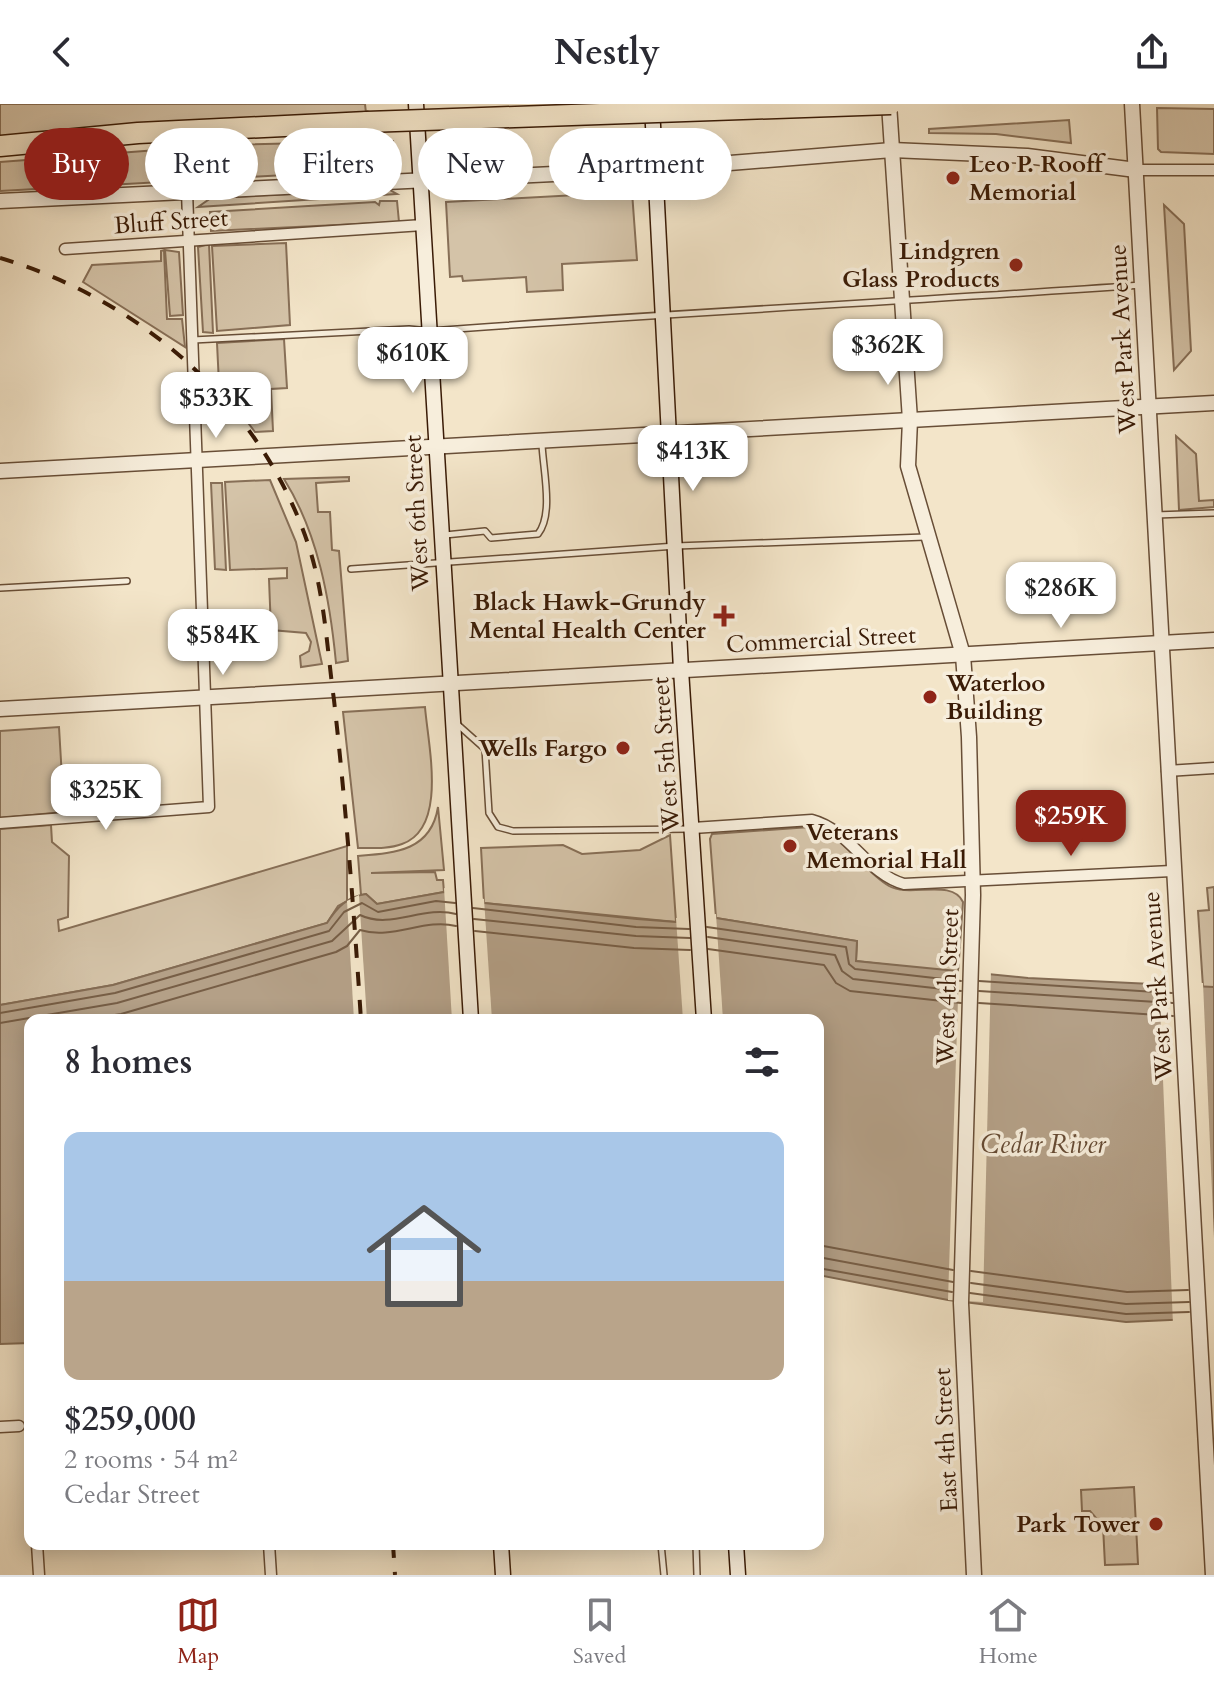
<!DOCTYPE html>
<meta charset="utf-8">
<style>
body{margin:0;font-family:Cardo,serif;background:#f2f2f3;color:#2b2b33;height:100vh;display:flex;flex-direction:column;font-size:30px;white-space:nowrap}
*{box-sizing:border-box;margin:0}
p{font-size:26px;color:#7c7c81}
.icon{flex:none;width:44px;height:44px;fill:none;stroke:currentColor;stroke-width:2;stroke-linecap:round;stroke-linejoin:round}
.map{position:relative;flex:1;overflow:hidden}
.side{position:absolute;left:24px;top:910px;width:800px;height:536px;display:flex;flex-direction:column;background:#fff;border-radius:16px;box-shadow:0 4px 20px #0003}
.side>*{flex:none}
.banner{position:absolute;left:24px;top:24px;width:800px;height:72px;display:flex;gap:16px}
.price{position:absolute;translate:-50% -68px;padding:0 18px;border-radius:16px;background:#fff;color:#222;font-size:26px;line-height:52px;filter:drop-shadow(0 2px 4px #0008)}
.price::after{content:'';position:absolute;left:50%;top:48px;width:24px;height:18px;margin-left:-12px;background:inherit;clip-path:polygon(0 0,100% 0,50% 100%)}
.price.on{background:#8f2418;color:#fff}
ul{padding:0;list-style:none}
li{display:grid;align-content:center;gap:16px;height:424px;padding:0 40px}
li span{display:grid;place-items:center;height:248px;border-radius:16px;color:#555}
li>.icon{margin-inline-start:auto}
span .icon{width:144px;height:144px;fill:#fffc;stroke-width:1}
li b{font-size:34px}
h2{display:flex;justify-content:space-between;align-items:center;height:96px;padding:0 40px;font-size:34px}
.chip{padding:0 28px;border-radius:36px;background:#fff;box-shadow:0 4px 20px #0003;font-size:28px;line-height:72px}
.chip.on{background:#8f2418;color:#fff}
header{display:flex;justify-content:space-between;align-items:center;height:104px;padding:0 40px;background:#fff;font-size:36px;font-weight:700}
.tab-bar{display:flex;justify-content:space-around;align-items:center;height:112px;border-top:2px solid #e1e1e2;background:#fff;font-size:22px;color:#7c7c81}
.tab-bar a{display:grid;justify-items:center;gap:4px}
.tab-bar .on{color:#8f2418}
.map>svg:first-child{display:block}
</style>
<header><svg class="icon" aria-label="back" viewBox="0 0 24 24"><path d="M15 5l-7 7 7 7"/></svg>Nestly<svg class="icon" aria-label="share" viewBox="0 0 24 24"><path d="M12 15V3M7 8l5-5 5 5M5 13v7h14v-7"/></svg></header>
<div class="map">
<svg width="1214" height="1471" viewBox="0 0 1214 1471">
<rect width="100%" height="100%" fill="#f3e5c9"/>
<filter id="stains"><feTurbulence type="fractalNoise" baseFrequency=".0025" numOctaves="4"/><feColorMatrix values="0 0 0 0 .2 0 0 0 0 .09 0 0 0 0 .02 0 0 0 .5 -.17"/></filter>
<radialGradient id="worn" r=".72"><stop offset=".6" stop-color="#630" stop-opacity="0"/><stop offset="1" stop-color="#630" stop-opacity=".3"/></radialGradient>
<g fill="#d4c3a8" stroke="#876f57" stroke-width="2">
<path d="M0,0h365l2,18 -367,24z"/>
<path d="M1157,4l57,1v45l-53,-2 -3,-3z"/>
<path d="M1069,16l2,23 -75,-9 -67,-1v-4z"/>
<path d="M393,37l2,28 -395,22v-29l223,-17z"/>
<path d="M388,85l9,5 -199,13 13,-9z"/>
<path d="M632,88l5,68 -75,4 1,26 -36,2 -1,-15 -63,4 -1,-5 -12,1 -4,-75z"/>
<path d="M380,97h17l2,21 -188,9 -1,-19 165,-10 4,3z"/>
<path d="M1164,101l20,19 7,127 -17,19z"/>
<path d="M286,139l4,82 -73,6 -5,-85z"/>
<path d="M209,140l4,89 -10,-1 -5,-85z"/>
<path d="M164,146l3,69h15l3,28 -102,-65 9,-17 69,-4v-10z"/>
<path d="M165,146l14,2 4,63 -13,1z"/>
<path d="M284,235l3,49 -16,1 2,42 -18,1 -36,-48 -2,-41z"/>
<path d="M1176,332l20,18 3,47 15,-1v7l-35,3z"/>
<path d="M349,373v4l-33,2 2,29h12l2,38 7,1 9,110 -12,2c-6,-63 -18,-130 -52,-184z"/>
<path d="M270,376l26,62 26,122 -21,3 -1,-11 9,-5 2,-9 -5,-9 -35,-3 -2,-51 18,-1v-10l-57,2 -5,-88z"/>
<path d="M211,379h11l4,87 -11,-1z"/>
<path d="M425,603c3,38 23,121 -23,137 -13,5 -29,4 -44,4l-15,-136z"/>
<path d="M59,623l5,85 -64,6v-87z"/>
<path d="M438,703l6,63 -73,3 64,-1 2,8h6l1,12 -67,12 -11,-10 -5,1 -3,-39c37,-3 73,-5 80,-49z"/>
<path d="M51,721l1,17 17,14 -1,61 -10,3 1,11 288,-85v55l-9,5 -11,17 -214,62 -113,20v-176z"/>
<path d="M810,723c32,4 52,44 79,59 21,12 63,-8 74,16l-5,71 -102,-12 1,-20 -141,-23 -6,-79 2,-5z"/>
<path d="M670,731l6,87 -192,-19 -3,-55 82,-3 19,9 58,-4z"/>
<path d="M1214,783v100h-11l-5,-76 11,-1 -2,-22z"/>
<path d="M1134,1383l4,77 -33,1 -2,-39 -13,-15h-8l-1,-21z"/>
</g>
<path fill="#b4a087" stroke="#836b53" stroke-width="2" d="M444,788l40,11 153,16 39,3 40,-4 141,23 -1,20 172,17 186,9v331l-88,4 -178,-22 -130,-25v-255h-788v323l-30,1v-339l113,-20 214,-62c10,-16 20,-26 39,-29l11,10z"/>
<g fill="#f3e5c9">
<path d="M444,784l40,11 8,121h-40z"/>
<path d="M359,791l8,125h-13l-7,-119z"/>
<path d="M716,810l7,106h-40l-7,-102z"/>
<path d="M959,865h32l-8,333 -35,-2z"/>
<path d="M1159,877l44,2 11,255v84l-41,3z"/>
</g>
<g fill="none" stroke-linecap="round" stroke-linejoin="round">
<g stroke="#775e46" stroke-width="2">
<path d="M473,804l163,19 53,2"/>
<path d="M474,815l162,17 54,2"/>
<path d="M707,823l139,20 3,17 6,5 106,12"/>
<path d="M475,827l159,17 56,2"/>
<path d="M708,833l127,18 7,16 11,8 108,12"/>
<path d="M708,845l116,16 12,18 14,8 111,12"/>
<path d="M979,877l193,12"/>
<path d="M979,887l194,12"/>
<path d="M979,899l194,13"/>
<path d="M0,909l115,-20 214,-62 15,-19 18,-9 16,9 58,-11 19,2"/>
<path d="M83,916l38,-6 215,-62 11,-6 13,-16c33,10 64,-12 96,-4"/>
<path d="M0,919l117,-20 215,-62 28,-26c31,15 63,-10 96,-1"/>
<path d="M818,1141l135,25"/>
<path d="M818,1153l135,25"/>
<path d="M818,1164l134,24"/>
<path d="M971,1167l156,21 61,-2"/>
<path d="M971,1179l155,21 63,-2"/>
<path d="M970,1189l156,21 63,-2"/>
</g>
<defs>
<g id="service">
<path d="M193,236l216,-11 20,2c237,-18 474,-29 712,-46"/>
<path d="M1155,411l59,-2"/>
<path d="M445,431l40,-4 6,7 47,-4c16,-20 5,-64 4,-90"/>
<path d="M351,465l325,-23 249,-9"/>
<path d="M0,484l127,-7"/>
<path d="M457,620l28,25 4,64 9,14 15,4 176,-2"/>
<path d="M661,1440l3,31"/>
<path d="M696,1440l1,31"/>
</g>
<g id="minor">
<path d="M1136,66h78"/>
<path d="M65,145l358,-24"/>
<path d="M1167,667l47,-3"/>
<path d="M0,719l209,-16 -22,-616"/>
<path d="M693,724l119,-8c38,10 55,54 92,64l268,-13"/>
<path d="M0,1323l19,-1"/>
<path d="M37,1440l2,31"/>
<path d="M269,1440l2,31"/>
</g>
<g id="tertiary">
<path d="M889,0l21,316 -2,46 55,189 6,82 4,158 -12,408 13,272"/>
<path d="M1132,0l81,1471"/>
<path d="M0,97l655,-32 237,-19 135,6 109,14"/>
<path d="M0,367l1214,-68"/>
<path d="M0,605l1214,-69"/>
</g>
<g id="secondary">
<path d="M416,0l55,916"/>
<path d="M652,2l29,564 23,350"/>
<path d="M501,1440l2,31"/>
<path d="M736,1440l2,31"/>
</g>
<path id="motorway" d="M0,42l138,-13 229,-11"/>
</defs>
<use href="#service" stroke="#684e37" stroke-width="8"/>
<use href="#minor" stroke="#684e37" stroke-width="13"/>
<use href="#tertiary" stroke="#684e37" stroke-width="17"/>
<use href="#secondary" stroke="#3a1b06" stroke-width="17"/>
<use href="#motorway" stroke="#3a1b06" stroke-width="23"/>
<use href="#service" stroke="#f7eedc" stroke-width="5"/>
<use href="#minor" stroke="#f7eedc" stroke-width="10"/>
<use href="#tertiary" stroke="#f7eedc" stroke-width="14"/>
<use href="#secondary" stroke="#f7eedc" stroke-width="14"/>
<use href="#motorway" stroke="#f3e5c9" stroke-width="20"/>
<g stroke="#3a1b06" stroke-width="4" stroke-dasharray="14 14" stroke-linecap="butt">
<path d="M0,154c142,42 264,148 310,292 15,49 17,99 24,150 12,107 20,213 27,320"/>
<path d="M393,1440l2,31"/>
</g>
<defs>
<path id="motorway-bridge" d="M367,18l524,-18"/>
</defs>
<use href="#motorway-bridge" stroke="#3a1b06" stroke-width="23" stroke-linecap="butt"/>
<use href="#motorway-bridge" stroke="#f3e5c9" stroke-width="20"/>
</g>
<g fill="#8f2418" stroke="#f7eedc" stroke-width="3">
<circle cx="953" cy="74" r="8"/>
<circle cx="1016" cy="161" r="8"/>
<path d="M720 500h8v8h8v8h-8v8h-8v-8h-8v-8h8z"/>
<circle cx="930" cy="593" r="8"/>
<circle cx="623" cy="644" r="8"/>
<circle cx="790" cy="742" r="8"/>
<circle cx="1156" cy="1420" r="8"/>
</g>
<g text-anchor="middle" dominant-baseline="central" stroke-width="7" stroke-linejoin="round" paint-order="stroke">
<g font-size="24" font-weight="bold" fill="#3a1b06" stroke="#f7eedc" text-anchor="end">
<text x="969" y="60" text-anchor="start">Leo P. Rooff<tspan x="969" dy="28">Memorial</tspan></text>
<text x="1000" y="147">Lindgren<tspan x="1000" dy="28">Glass Products</tspan></text>
<text x="706" y="498">Black Hawk-Grundy<tspan x="706" dy="28">Mental Health Center</tspan></text>
<text x="946" y="579" text-anchor="start">Waterloo<tspan x="946" dy="28">Building</tspan></text>
<text x="607" y="644">Wells Fargo</text>
<text x="806" y="728" text-anchor="start">Veterans<tspan x="806" dy="28">Memorial Hall</tspan></text>
<text x="1140" y="1420">Park Tower</text>
</g>
<g font-size="24" fill="#3a1b06" stroke="#f7eedc">
<text transform="translate(171 118) rotate(-4)">Bluff Street</text>
<text transform="translate(1123 235) rotate(-93)">West Park Avenue</text>
<text transform="translate(417 409) rotate(-93)">West 6th Street</text>
<text transform="translate(821 536) rotate(-3)">Commercial Street</text>
<text transform="translate(666 651) rotate(-94)">West 5th Street</text>
<text transform="translate(1158 882) rotate(-94)">West Park Avenue</text>
<text transform="translate(948 883) rotate(-88)">West 4th Street</text>
<text transform="translate(946 1336) rotate(-93)">East 4th Street</text>
</g>
<g font-size="26" font-style="italic" fill="#654a33" stroke="#f7eedc">
<text x="1043" y="1040">Cedar River</text>
</g>
</g>
<rect width="100%" height="100%" filter="url(#stains)"/>
<rect width="100%" height="100%" fill="url(#worn)"/>
</svg>
<b class="price" style="left:888px;top:283px">$362K</b>
<b class="price" style="left:413px;top:291px">$610K</b>
<b class="price" style="left:216px;top:336px">$533K</b>
<b class="price" style="left:693px;top:389px">$413K</b>
<b class="price" style="left:1061px;top:526px">$286K</b>
<b class="price" style="left:223px;top:573px">$584K</b>
<b class="price" style="left:106px;top:728px">$325K</b>
<b class="price on" style="left:1071px;top:754px">$259K</b>
<div class="banner">
<a class="chip on">Buy</a>
<a class="chip">Rent</a>
<a class="chip">Filters</a>
<a class="chip">New</a>
<a class="chip">Apartment</a>
</div>
<section class="side">
<h2>8 homes<svg class="icon" aria-label="filters" viewBox="0 0 24 24"><path d="M4 7h16M4 17h16"/><circle cx="9" cy="7" r="2"/><circle cx="15" cy="17" r="2"/></svg></h2>
<ul>
<li><span style="background:linear-gradient(#a9c7e8 60%,#b9a48a 0)"><svg class="icon" aria-label="home" viewBox="0 0 24 24"><path d="M3 11l9-7 9 7M6 9v11h12V9"/></svg></span><div><b>$259,000</b><p>2 rooms · 54 m²</p><p>Cedar Street</p></div></li>
</ul>
</section>
</div>
<nav class="tab-bar">
<a class="on"><svg class="icon" aria-label="map" viewBox="0 0 24 24"><path d="M3 6l6-2 6 2 6-2v14l-6 2-6-2-6 2zM9 4v14M15 6v14"/></svg>Map</a>
<a><svg class="icon" aria-label="saved" viewBox="0 0 24 24"><path d="M7 4h10v16l-5-4-5 4z"/></svg>Saved</a>
<a><svg class="icon" aria-label="home" viewBox="0 0 24 24"><path d="M3 11l9-7 9 7M6 9v11h12V9"/></svg>Home</a>
</nav>
